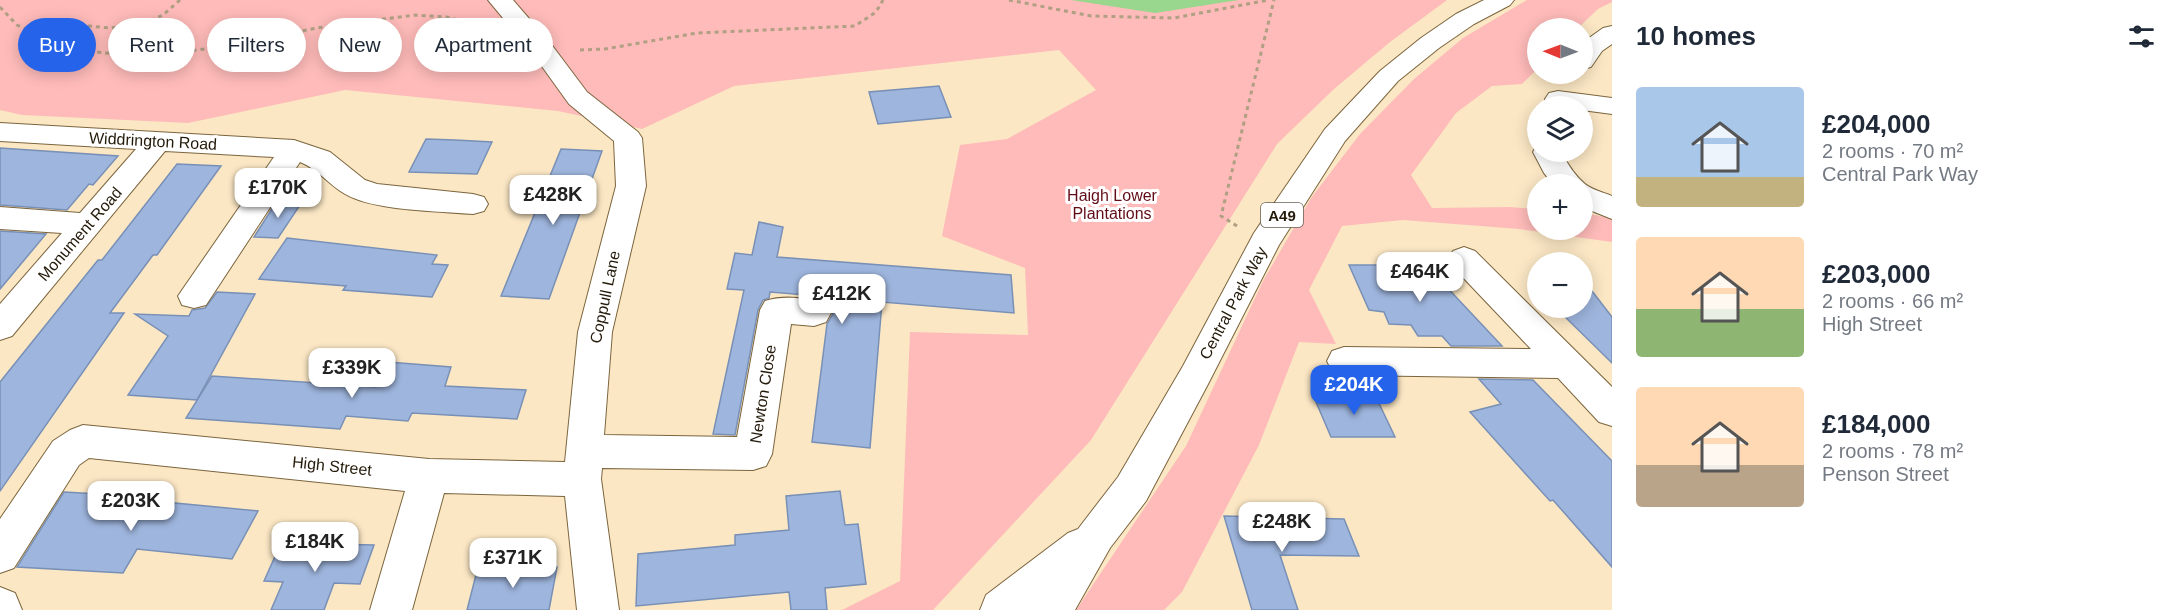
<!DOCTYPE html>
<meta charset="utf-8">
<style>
body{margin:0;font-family:Helvetica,sans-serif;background:#f2f2f3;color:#1f2937;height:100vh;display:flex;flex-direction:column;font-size:22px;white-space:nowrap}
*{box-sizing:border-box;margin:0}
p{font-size:20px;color:#747a83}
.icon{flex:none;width:33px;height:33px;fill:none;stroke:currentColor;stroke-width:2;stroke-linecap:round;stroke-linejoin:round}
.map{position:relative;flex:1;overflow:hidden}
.details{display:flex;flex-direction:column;background:#fff;width:570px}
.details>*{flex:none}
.banner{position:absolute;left:18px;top:18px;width:570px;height:54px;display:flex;gap:12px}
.needle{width:39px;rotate:271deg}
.buttons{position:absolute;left:1527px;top:18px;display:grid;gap:12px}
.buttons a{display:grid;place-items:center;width:66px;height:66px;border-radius:50%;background:#fff;box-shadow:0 3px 15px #0003;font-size:30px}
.price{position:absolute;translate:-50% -51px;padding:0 14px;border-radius:12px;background:#fff;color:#222;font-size:20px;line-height:39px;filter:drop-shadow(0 2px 3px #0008)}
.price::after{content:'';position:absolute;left:50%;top:36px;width:18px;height:14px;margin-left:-9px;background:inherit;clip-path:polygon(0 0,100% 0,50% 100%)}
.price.selected{background:#2563eb;color:#fff}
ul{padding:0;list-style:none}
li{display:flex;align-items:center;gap:18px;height:150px;padding:0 24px}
li span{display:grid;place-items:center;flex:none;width:168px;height:120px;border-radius:6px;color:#555}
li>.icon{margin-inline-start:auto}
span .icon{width:72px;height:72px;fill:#fffc;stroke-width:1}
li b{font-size:26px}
h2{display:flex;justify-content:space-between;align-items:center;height:72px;padding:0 24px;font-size:26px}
.chip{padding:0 21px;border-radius:27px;background:#fff;box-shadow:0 3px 15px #0003;font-size:21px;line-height:54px}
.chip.selected{background:#2563eb;color:#fff}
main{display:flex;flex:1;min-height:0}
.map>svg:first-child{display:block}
</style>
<main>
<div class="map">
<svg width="1612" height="610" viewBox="0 0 1612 610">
<rect width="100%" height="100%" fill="#fbe7c4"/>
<g fill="#febbb9">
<path d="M0,0h1447l-57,42 -56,47 -57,55 -186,296 -158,170h-91l58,-29 10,-249 118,3 -3,-67 -83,-32 18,-91 47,-6 89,-49 -37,-40 -325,36 -92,43 -84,-18 -213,-21 -157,33 -166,-8 -22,-5z"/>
<path d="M1527,0h85v2l-14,7 -20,19h-40l-1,41 -15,15 -30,2 -36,27 -45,62 21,33 77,-1 28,2 1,21h44l1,-17 29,5v24l-93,-13 -116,-9 -61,6 -33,64 27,54 -37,-2 -40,103 -77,147 -18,18h-88l110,-164 77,-165 48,-83 49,-64 54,-55 49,-41z"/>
</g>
<path fill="#99d68e" d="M1071,0h168l-84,13z"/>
<g fill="#9eb5dd" stroke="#7990b6" stroke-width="1.5">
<path d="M939,86l12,31 -73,7 -9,-32z"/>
<path d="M426,139l29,1 37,2 -15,32 -68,-2z"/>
<path d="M0,148l118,8 -25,29 -4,-1 -22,26 -67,-5z"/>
<path d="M561,149l41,2 -53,148 -48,-3z"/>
<path d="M177,164l44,2 -64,89h-4l-43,58h14l-124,178v-109l98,-122h4z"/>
<path d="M277,201l25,1 -24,36 -24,-1z"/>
<path d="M759,222l24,5 -6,30 234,18 3,38 -132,-11 -12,146 -58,-6 15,-118 6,-10 -3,-8 1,-9 -61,-5 -1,6 -6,2 -5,10 -23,125 -22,-1 31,-144 -17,-1 8,-36 17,2z"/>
<path d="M0,231l46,3 -46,55z"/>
<path d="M287,238l150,17 -5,9 16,1 -16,32 -89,-7 3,-4 -87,-7z"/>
<path d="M1349,265h77l76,81h-51l-9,-10h-24l-7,-11 -22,-1 -5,-12 -15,-2z"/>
<path d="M1582,278l30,39v46l-56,-55h26z"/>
<path d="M217,292l38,2 -58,106 -69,-5 40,-59 -33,-22 54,2 3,-6 13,-2z"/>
<path d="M388,362l63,5 -6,19 81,4 -9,29 -105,-6 -4,8 -62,-5 -6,13 -154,-11 26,-42 164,11z"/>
<path d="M1479,379l54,1 79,81v106l-59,-67 -3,1 -80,-89 31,-8z"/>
<path d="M1313,395h62l20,42h-64z"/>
<path d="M840,491l5,34 13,-1 8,60 -41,4 2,22h-36l-2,-18 -153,14 2,-52 97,-9v-10l54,-5 -3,-34z"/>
<path d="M64,492l103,6 -2,4 93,9 -26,48 -95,-10 -14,24 -106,-6z"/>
<path d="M1224,516l120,3 15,37 -79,-1 18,55h-46z"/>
<path d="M281,543l93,2 -14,39 -26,-1 -10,27h-53l12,-28 -19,-1z"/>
<path d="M478,567h79l-8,43h-82z"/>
</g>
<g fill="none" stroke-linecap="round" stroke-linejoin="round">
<defs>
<g id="minor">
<path d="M488,0h25l38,44 36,48 51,40 4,6 4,48 -34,146 -8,103 133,2 23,-127 5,-9c19,-6 42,-3 61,3l5,9 -5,9 -12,4 -23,-2 -19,130 -6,12 -13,4 -151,-2 -1,11 18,131h-42l-12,-114 -121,-3 -32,117h-42l35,-119 -316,-33 -10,7 -65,103 -14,5v-54l53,-78 17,-11 13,-5 346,34 136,3 13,-130 38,-146 -2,-45 -45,-37 -36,-50z"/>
<path d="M1612,26v18l-10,7 -11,16 -9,2v-26l21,-15z"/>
<path d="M1558,91l54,7v16l-30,-4v-4l-33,-1 -4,-6 4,-6z"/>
<path d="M0,123l294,17 36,12 35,28 12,4 96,10 11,3 4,7 -4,7 -11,3c-35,-3 -99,-3 -128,-20 -16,-9 -27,-25 -45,-32l-94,143 -12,3 -12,-3 -4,-9 96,-139 -109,-6 -153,185 -12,4v-36l62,-71 -62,-4v-22l80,6 56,-64 -136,-8z"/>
<path d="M1537,145l1,7h23c6,11 14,24 24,32 5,5 20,9 27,12v23l-30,-12v-23h-29l-9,-11 -11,-21z"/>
<path d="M1464,247l11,4 137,136v39l-13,-4 -41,-44 -214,-3 -12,-4 -5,-10 5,-10 12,-4 187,2 -78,-82 -5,-8 5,-8z"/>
<path d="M0,587l15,6 7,17h-22z"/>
</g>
<path id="highway" d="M1484,0h30l-4,5 -36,19 -35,24 -41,33 -53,60 -66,104 -72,141 -61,115 -36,47 -35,62h-95l6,-15 82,-62 10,-4 40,-52 65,-111 71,-133 71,-104 55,-58 41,-33 35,-24z"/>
</defs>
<use href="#minor" stroke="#7b653d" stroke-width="2"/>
<use href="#highway" stroke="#7b653d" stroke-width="2"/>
<g stroke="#b09f83" stroke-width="3" stroke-dasharray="4 4" stroke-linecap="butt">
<path d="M180,0l-17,15 -20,9 -33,4 -44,-4 -25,12 -2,6 8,5 98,10 59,-8 119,-22 92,-12 31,2 39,9"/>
<path d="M1009,0l82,16 83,2 94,-18"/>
<path d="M0,7l17,18 24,11"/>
<path d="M137,25l1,31"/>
<path d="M580,50l25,-1 92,-16 158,-7 21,-14 7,-12"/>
<path d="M1237,226l-16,-10 53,-216"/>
</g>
<use href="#minor" fill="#fff" fill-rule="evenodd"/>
<use href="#highway" fill="#fff" fill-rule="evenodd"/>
</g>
<g text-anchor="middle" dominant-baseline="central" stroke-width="6" stroke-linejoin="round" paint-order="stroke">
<rect fill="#fff" stroke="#665f54" stroke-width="1.5" x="1261" y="203" width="42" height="24" rx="4.5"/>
<g font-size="15" font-weight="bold" fill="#241a0a">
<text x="1282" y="215">A49</text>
</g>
<g font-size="16" fill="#241a0a" stroke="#fff">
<text transform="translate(153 141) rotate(3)">Widdrington Road</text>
<text transform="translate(80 234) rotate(-49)">Monument Road</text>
<text transform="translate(605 297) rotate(-78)">Coppull Lane</text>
<text transform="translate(1233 303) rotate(-62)">Central Park Way</text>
<text transform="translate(763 394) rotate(-81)">Newton Close</text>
<text transform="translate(332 466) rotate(6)">High Street</text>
</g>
<g font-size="16" fill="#620c17" stroke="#fff">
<text x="1112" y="195">Haigh Lower<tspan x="1112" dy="18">Plantations</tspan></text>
</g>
</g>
</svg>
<div class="buttons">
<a><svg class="needle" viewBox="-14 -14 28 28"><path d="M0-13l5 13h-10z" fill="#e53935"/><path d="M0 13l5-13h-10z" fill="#747a83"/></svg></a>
<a><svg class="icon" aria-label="layers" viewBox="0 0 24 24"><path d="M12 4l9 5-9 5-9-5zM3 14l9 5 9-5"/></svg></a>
<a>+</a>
<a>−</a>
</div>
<b class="price" style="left:278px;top:219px">£170K</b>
<b class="price" style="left:553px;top:226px">£428K</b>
<b class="price" style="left:1420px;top:303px">£464K</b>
<b class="price" style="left:842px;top:325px">£412K</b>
<b class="price" style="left:352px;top:399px">£339K</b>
<b class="price selected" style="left:1354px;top:416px">£204K</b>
<b class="price" style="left:131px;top:532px">£203K</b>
<b class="price" style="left:1282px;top:553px">£248K</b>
<b class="price" style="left:315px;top:573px">£184K</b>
<b class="price" style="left:513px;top:589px">£371K</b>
<div class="banner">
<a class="chip selected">Buy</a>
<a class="chip">Rent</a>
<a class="chip">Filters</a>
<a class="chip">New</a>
<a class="chip">Apartment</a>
</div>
</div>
<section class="details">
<h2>10 homes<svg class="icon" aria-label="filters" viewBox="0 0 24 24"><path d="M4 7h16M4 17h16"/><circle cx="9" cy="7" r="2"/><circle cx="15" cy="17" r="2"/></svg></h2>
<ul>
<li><span style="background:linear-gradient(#a9c7e8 75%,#c2b280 0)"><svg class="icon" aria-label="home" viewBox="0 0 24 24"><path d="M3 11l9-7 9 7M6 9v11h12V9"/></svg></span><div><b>£204,000</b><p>2 rooms · 70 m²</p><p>Central Park Way</p></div></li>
<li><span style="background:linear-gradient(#ffd9b3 60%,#8fb573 0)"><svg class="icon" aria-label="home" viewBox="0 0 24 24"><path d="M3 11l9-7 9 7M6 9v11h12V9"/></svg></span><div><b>£203,000</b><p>2 rooms · 66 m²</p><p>High Street</p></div></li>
<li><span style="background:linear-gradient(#ffd9b3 65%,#b9a48a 0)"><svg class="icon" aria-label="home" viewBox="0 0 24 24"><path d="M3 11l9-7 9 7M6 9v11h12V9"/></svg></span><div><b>£184,000</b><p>2 rooms · 78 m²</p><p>Penson Street</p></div></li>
</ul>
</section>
</main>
